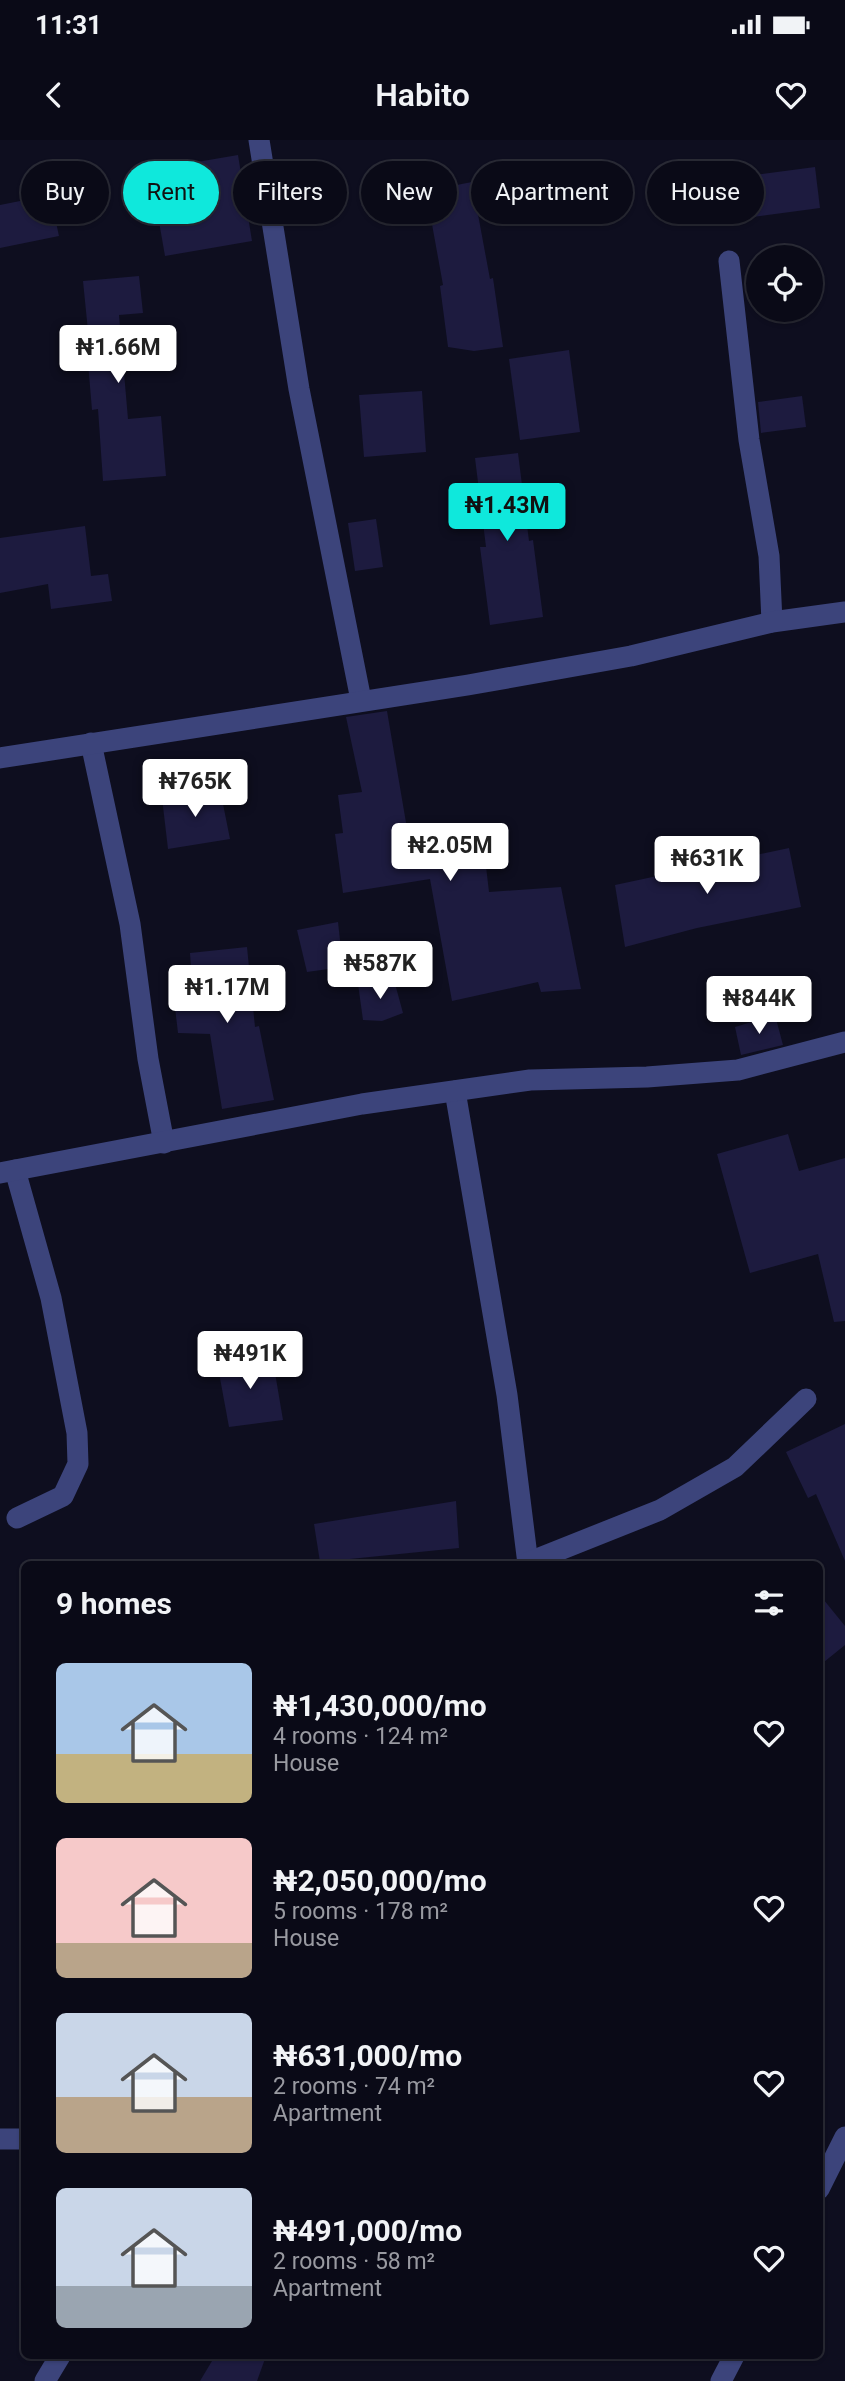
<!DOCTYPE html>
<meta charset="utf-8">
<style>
body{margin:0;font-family:Roboto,sans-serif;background:#181824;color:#f1f3f6;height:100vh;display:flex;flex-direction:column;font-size:26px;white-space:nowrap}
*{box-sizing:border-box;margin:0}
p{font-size:23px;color:#999aa1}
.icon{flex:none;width:38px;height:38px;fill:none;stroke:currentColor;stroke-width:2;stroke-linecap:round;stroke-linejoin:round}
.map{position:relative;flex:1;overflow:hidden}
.drawer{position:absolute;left:21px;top:1421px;width:802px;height:798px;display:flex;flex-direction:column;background:#0a0a17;border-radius:10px;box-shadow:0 2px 5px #0004,0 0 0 2px #2a2b36}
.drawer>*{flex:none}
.guide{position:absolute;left:21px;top:21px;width:803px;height:63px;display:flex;gap:14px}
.controls{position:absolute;left:746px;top:105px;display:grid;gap:14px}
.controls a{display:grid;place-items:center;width:77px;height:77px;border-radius:50%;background:#0a0a17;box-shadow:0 2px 5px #0004,0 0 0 2px #2a2b36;font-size:35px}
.price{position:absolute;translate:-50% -60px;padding:0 16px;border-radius:7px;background:#fff;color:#222;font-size:23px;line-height:46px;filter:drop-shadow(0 2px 4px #0008)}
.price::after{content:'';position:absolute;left:50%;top:42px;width:21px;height:16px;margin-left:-10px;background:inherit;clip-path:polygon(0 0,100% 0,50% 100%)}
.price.active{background:#0fe8dc;color:#111}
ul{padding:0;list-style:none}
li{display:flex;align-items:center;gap:21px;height:175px;padding:0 35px}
li span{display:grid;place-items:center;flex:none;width:196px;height:140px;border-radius:10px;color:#555}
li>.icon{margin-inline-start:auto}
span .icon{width:84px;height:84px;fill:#fffc;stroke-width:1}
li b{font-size:30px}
h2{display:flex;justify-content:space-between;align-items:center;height:84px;padding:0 35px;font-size:30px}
.tag{padding:0 24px;border-radius:32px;background:#0a0a17;box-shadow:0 2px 5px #0004,0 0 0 2px #2a2b36;font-size:24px;line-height:63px}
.tag.active{background:#0fe8dc;color:#111}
.status{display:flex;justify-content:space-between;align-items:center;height:49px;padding:0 35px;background:#0a0a17;direction:ltr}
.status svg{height:19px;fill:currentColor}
header{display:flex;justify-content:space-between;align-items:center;height:91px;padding:0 35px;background:#0a0a17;font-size:32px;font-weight:600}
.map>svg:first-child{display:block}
</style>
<div class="status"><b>11:31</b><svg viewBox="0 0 49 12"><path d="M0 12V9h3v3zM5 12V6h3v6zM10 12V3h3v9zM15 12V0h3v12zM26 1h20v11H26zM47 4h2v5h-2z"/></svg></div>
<header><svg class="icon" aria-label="back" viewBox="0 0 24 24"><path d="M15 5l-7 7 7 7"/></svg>Habito<svg class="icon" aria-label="heart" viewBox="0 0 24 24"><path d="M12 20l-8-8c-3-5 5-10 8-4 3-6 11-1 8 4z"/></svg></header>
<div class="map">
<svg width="845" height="2241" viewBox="0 0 845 2241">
<rect width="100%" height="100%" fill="#0e0e1f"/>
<g fill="#1d1b3f">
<path d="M238,15l14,86 -87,15 -15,-86z"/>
<path d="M815,27l5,41 -75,10 -5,-41z"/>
<path d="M472,42l18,97 3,-1 10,69 -29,4 -26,-4 -8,-61 3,-1 -17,-94z"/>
<path d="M50,55l9,41 -59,12v-43z"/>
<path d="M139,136l4,37 -24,2 9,104 33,-3 5,60 -63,5 -5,-72 -6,1 -5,-59h3l-7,-70z"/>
<path d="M569,210l11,82 -60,8 -11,-81z"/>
<path d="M422,251l4,61 -62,5 -5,-62z"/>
<path d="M802,256l4,31 -45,6 -3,-31z"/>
<path d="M518,313l11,88 4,-1 10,77 -53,8 -10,-78h6l-11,-89z"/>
<path d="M376,379l7,48 -28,4 -7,-48z"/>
<path d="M85,386l6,50 17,-2 4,27 -61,8 -3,-25 -48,9v-55z"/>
<path d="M387,571l23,135 72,-14 7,60 72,-5 20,102 -40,3 -3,-10 -86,19 -22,-122 -87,14 -8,-59 8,-1 -5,-38 24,-3 -16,-75z"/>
<path d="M220,649l10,50 -62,10 -6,-51z"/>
<path d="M789,708l12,59 -104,21 -72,19 -10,-62z"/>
<path d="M338,782l5,45 -36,5 -10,-42z"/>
<path d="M247,807l8,80 4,-1 15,74 -52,9 -12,-75 -32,-1 -4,-34 19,-2 -3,-44z"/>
<path d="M394,840l9,33 -21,8 -19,-1 -5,-36z"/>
<path d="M775,875l8,30 -42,10 -6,-28z"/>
<path d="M788,994l11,37 46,-13v163l-11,1 -16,-68 -68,19 -33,-119z"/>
<path d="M272,1215l11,65 -54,7 -12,-65z"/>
<path d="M845,1284v137l-29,-67 -8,4 -22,-46z"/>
<path d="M456,1361l3,47 -139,14 -6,-38z"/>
<path d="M819,1454l26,32v19l-26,21z"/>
<path d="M215,2216h51l-9,25h-57z"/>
</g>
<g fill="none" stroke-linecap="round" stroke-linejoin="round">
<g stroke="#3c447b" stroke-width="21">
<path d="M259,0l40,249 62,311"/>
<path d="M729,121l20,179 20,116 3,66"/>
<path d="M91,603l39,181 18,135 16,84"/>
<path d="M0,618l468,-73 163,-29 141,-34 73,-10"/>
<path d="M455,951l52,304 21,169"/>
<path d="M15,1030l36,128 26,135 1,31 -15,32 -46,22"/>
<path d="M0,1033l362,-69 168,-24 117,-3 91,-7 107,-28"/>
<path d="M527,1423l133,-53 75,-43 71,-68"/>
<path d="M0,1999h24"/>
<path d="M819,2049l26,-52"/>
<path d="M45,2241l15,-25"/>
<path d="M721,2241l13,-25"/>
</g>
</g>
</svg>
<div class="controls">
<a><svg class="icon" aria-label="locate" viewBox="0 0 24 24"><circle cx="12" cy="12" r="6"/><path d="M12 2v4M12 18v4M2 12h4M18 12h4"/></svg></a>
</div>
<b class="price" style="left:118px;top:245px">₦1.66M</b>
<b class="price active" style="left:507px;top:403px">₦1.43M</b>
<b class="price" style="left:195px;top:679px">₦765K</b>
<b class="price" style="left:450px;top:743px">₦2.05M</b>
<b class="price" style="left:707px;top:756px">₦631K</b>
<b class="price" style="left:380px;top:861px">₦587K</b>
<b class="price" style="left:227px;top:885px">₦1.17M</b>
<b class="price" style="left:759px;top:896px">₦844K</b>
<b class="price" style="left:250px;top:1251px">₦491K</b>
<div class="guide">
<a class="tag">Buy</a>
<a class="tag active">Rent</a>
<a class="tag">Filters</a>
<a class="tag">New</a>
<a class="tag">Apartment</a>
<a class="tag">House</a>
</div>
<section class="drawer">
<h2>9 homes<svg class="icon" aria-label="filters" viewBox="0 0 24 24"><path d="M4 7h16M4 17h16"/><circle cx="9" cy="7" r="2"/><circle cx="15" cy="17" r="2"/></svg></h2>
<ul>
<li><span style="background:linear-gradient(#a9c7e8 65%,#c2b280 0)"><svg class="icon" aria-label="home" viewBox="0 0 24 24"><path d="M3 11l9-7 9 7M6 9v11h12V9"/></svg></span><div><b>₦1,430,000/mo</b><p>4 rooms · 124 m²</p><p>House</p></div><svg class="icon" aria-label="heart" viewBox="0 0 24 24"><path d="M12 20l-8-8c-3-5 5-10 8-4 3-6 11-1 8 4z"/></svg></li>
<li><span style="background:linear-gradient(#f6c9c9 75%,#b9a48a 0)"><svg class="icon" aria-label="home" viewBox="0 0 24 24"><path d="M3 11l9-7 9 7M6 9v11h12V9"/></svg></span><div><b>₦2,050,000/mo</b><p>5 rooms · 178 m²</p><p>House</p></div><svg class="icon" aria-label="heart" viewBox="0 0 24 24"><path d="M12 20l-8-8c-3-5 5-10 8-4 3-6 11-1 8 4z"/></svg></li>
<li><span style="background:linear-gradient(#c9d6e8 60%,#b9a48a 0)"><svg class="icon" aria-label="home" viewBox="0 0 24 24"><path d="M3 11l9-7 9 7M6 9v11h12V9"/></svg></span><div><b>₦631,000/mo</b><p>2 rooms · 74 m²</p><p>Apartment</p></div><svg class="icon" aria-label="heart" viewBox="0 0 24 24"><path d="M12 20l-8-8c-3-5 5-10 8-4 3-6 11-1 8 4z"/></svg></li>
<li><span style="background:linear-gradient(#c9d6e8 70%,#9aa5b1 0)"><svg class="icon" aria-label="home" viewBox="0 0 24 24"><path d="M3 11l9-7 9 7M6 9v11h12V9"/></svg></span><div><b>₦491,000/mo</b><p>2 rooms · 58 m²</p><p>Apartment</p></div><svg class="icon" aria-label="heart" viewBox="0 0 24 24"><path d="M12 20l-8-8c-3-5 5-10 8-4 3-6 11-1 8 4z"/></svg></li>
</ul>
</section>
</div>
